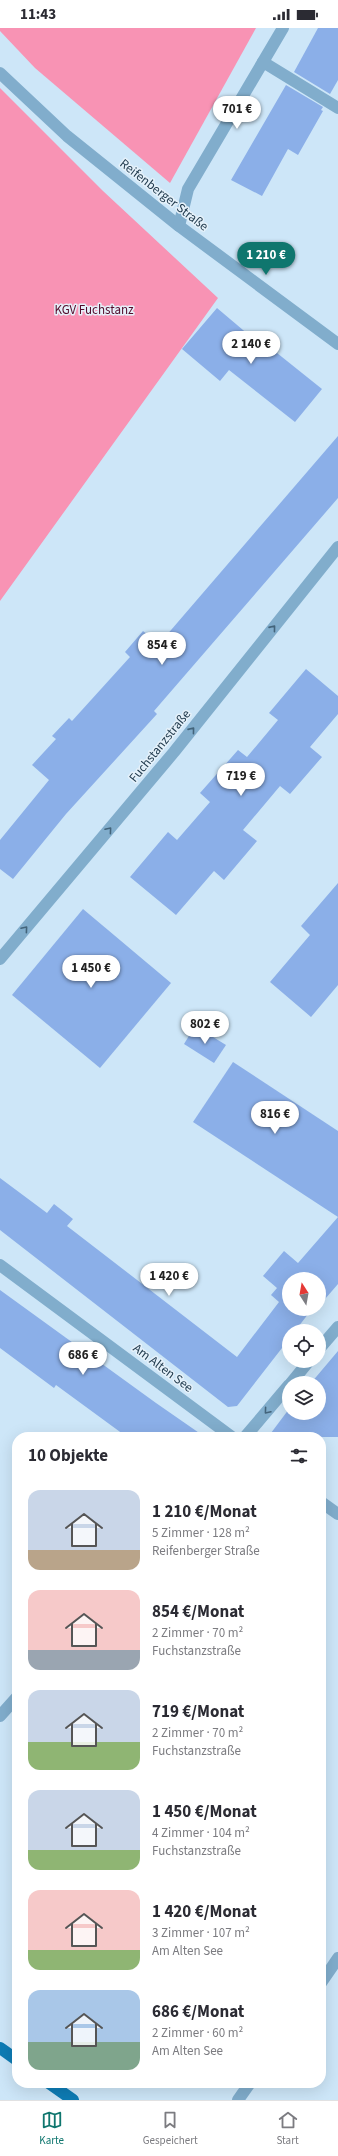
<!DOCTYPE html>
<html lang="de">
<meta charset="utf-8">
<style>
body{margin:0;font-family:"Source Sans 3",sans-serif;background:#f2f2f3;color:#2b2b33;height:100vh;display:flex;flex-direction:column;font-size:15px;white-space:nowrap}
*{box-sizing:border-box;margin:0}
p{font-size:13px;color:#7c7c81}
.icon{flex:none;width:22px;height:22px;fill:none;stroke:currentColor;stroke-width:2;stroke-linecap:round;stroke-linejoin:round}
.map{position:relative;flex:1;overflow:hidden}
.panel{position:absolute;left:12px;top:1404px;width:314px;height:656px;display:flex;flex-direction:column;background:#fff;border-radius:16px;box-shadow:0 4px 16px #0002}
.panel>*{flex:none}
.needle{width:26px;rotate:349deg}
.buttons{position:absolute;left:282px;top:1244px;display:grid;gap:8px}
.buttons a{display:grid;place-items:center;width:44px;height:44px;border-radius:50%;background:#fff;box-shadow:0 4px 16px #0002;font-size:20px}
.price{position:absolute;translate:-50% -34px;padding:0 9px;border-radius:14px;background:#fff;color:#222;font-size:13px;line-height:26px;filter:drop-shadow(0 1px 2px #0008)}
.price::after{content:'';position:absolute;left:50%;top:24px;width:12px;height:9px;margin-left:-6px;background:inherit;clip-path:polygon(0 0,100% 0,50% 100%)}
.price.active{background:#0f766e;color:#fff}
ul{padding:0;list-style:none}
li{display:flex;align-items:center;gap:12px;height:100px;padding:0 16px}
li span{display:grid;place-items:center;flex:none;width:112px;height:80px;border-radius:12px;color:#555}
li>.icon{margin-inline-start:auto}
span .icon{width:48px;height:48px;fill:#fffc;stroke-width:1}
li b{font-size:17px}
h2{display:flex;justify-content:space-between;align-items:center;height:48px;padding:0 16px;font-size:17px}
.status{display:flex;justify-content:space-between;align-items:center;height:28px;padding:0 20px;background:#fff;direction:ltr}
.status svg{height:11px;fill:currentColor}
.menu{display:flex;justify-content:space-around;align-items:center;height:56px;border-top:1px solid #e1e1e2;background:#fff;font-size:11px;color:#7c7c81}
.menu a{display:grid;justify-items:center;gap:2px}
.menu .active{color:#0f766e}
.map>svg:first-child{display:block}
</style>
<div class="status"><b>11:43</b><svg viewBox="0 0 49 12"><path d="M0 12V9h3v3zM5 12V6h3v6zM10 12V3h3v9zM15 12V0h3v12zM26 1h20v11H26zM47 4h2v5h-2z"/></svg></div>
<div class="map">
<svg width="338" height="2072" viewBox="0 0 338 2072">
<rect width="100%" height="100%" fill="#cde6f8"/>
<g fill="#f893b4">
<path d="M0,0h256l-86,155 -135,-115 -35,-37z"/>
<path d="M0,60l103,103 115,107 -218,303z"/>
</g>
<g fill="#8bafe8">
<path d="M318,0h20v52l-8,14 -36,-22z"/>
<path d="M286,57l37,22 -2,3 2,1 -25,44 -10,-6 -26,47 -31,-16z"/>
<path d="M217,280l52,44 3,-3 50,40 -27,33 -66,-52 -9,11 -38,-32z"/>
<path d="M338,408v62l-184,213 3,3 -91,100 -53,65 -13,-10v-29l49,-60 -17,-15 24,-26 -4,-3 17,-18 3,3 58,-64 -5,-5 18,-21 16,13z"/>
<path d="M306,641l32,27v18l-28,33 12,10 -32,37 -10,-8 -37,44 14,11 -33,39 -10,-9 -38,44 -46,-38 38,-45 9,8 33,-38 -10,-9 38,-43 9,7 31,-37 -9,-7z"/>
<path d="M338,855v102l-27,32 -41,-35 40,-47 -9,-9z"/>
<path d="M83,881l88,74 -71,85 -88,-73z"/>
<path d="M195,998l31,19 -12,18 -30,-19z"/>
<path d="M233,1034l105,69v86l-145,-95z"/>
<path d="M0,1150l47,35 7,-9 19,15 -6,7 170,131 42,-55 -8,-7 6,-7 -14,-12 21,-25 14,12 40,-46v67l-19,22v-27h-30v30h23l-17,22h-6v8l-52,67 -9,1 -228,-177z"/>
<path d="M0,1262l156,113 49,34h-78l-71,-52 -2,3 -54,-40z"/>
<path d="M338,1323v86h-70l21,-28v4h30v-30h-8z"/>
</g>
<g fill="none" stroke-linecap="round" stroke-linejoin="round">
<g stroke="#81adcc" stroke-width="12">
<path d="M263,34l75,46"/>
<path d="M0,45l67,63 112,90 159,118"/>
<path d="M179,198l9,-37 95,-161"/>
<path d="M0,931l174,-207 164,-205"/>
<path d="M0,1237l232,172"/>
<path d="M319,1321l19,-22"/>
<path d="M291,1355l18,-22"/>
<path d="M245,1409l44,-52"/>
<path d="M321,1474l17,12"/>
<path d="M0,1688l17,-19"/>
<path d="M321,1955l17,-25"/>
<path d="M238,2072l12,-17"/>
</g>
<g stroke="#0e7cb5" stroke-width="12">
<path d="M0,2020l17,12"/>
<path d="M49,2055l24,17"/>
</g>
</g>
<defs><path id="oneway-chevron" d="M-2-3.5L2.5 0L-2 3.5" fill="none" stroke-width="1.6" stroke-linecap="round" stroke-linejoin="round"/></defs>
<g stroke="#43647b">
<use href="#oneway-chevron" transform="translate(273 600) rotate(-51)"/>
<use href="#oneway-chevron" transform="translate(192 702) rotate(-51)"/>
<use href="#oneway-chevron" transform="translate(109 802) rotate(-50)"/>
<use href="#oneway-chevron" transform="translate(25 901) rotate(-50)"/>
<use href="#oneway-chevron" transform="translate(267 1383) rotate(130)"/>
</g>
<g text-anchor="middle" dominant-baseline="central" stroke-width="3" stroke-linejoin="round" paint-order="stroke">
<g font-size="13" fill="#223c4f" stroke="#e5f1fa">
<text transform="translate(164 167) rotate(38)">Reifenberger Straße</text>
<text transform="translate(160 718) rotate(-51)">Fuchstanzstraße</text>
<text transform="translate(163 1340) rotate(37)">Am Alten See</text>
</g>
<g font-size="13" fill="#540d2c" stroke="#e5f1fa">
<text x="94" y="282">KGV Fuchstanz</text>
</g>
</g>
</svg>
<div class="buttons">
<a><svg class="needle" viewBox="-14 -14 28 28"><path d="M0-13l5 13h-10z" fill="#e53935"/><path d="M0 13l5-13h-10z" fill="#7c7c81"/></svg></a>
<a><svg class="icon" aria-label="locate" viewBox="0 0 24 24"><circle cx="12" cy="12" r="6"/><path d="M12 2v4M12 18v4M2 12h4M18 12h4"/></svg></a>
<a><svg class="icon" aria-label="layers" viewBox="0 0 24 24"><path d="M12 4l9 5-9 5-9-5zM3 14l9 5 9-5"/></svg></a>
</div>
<b class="price" style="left:237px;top:102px">701 €</b>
<b class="price active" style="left:266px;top:248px">1 210 €</b>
<b class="price" style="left:251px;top:337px">2 140 €</b>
<b class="price" style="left:162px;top:638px">854 €</b>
<b class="price" style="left:241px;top:769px">719 €</b>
<b class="price" style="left:91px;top:961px">1 450 €</b>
<b class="price" style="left:205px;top:1017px">802 €</b>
<b class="price" style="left:275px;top:1107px">816 €</b>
<b class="price" style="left:169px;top:1269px">1 420 €</b>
<b class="price" style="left:83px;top:1348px">686 €</b>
<section class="panel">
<h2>10 Objekte<svg class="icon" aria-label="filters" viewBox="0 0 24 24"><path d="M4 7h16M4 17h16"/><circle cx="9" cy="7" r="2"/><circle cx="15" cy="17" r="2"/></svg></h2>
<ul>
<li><span style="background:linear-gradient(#c9d6e8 75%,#b9a48a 0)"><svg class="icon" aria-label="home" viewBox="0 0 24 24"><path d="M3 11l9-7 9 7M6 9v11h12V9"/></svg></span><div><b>1 210 €/Monat</b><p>5 Zimmer · 128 m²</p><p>Reifenberger Straße</p></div></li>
<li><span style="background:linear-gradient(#f6c9c9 75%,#9aa5b1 0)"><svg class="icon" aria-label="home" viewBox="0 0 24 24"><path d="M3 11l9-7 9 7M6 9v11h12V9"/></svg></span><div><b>854 €/Monat</b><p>2 Zimmer · 70 m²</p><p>Fuchstanzstraße</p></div></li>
<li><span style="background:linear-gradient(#c9d6e8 65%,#8fb573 0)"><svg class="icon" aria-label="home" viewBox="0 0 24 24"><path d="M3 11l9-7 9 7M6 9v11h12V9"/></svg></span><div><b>719 €/Monat</b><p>2 Zimmer · 70 m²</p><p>Fuchstanzstraße</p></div></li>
<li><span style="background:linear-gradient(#c9d6e8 75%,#8fb573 0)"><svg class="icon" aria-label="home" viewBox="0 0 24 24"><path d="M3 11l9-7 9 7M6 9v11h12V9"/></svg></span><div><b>1 450 €/Monat</b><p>4 Zimmer · 104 m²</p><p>Fuchstanzstraße</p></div></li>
<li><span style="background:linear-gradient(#f6c9c9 75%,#8fb573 0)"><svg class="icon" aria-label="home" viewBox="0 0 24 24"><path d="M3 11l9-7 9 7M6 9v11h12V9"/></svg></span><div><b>1 420 €/Monat</b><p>3 Zimmer · 107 m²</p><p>Am Alten See</p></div></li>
<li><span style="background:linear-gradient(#a9c7e8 65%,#7fa58c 0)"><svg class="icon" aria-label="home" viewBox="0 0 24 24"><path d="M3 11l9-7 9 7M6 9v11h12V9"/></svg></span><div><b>686 €/Monat</b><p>2 Zimmer · 60 m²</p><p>Am Alten See</p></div></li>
</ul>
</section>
</div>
<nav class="menu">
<a class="active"><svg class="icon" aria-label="map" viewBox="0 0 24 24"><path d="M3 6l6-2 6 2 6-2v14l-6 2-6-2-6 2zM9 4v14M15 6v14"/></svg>Karte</a>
<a><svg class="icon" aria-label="saved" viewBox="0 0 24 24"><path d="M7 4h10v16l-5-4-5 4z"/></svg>Gespeichert</a>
<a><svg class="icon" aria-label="home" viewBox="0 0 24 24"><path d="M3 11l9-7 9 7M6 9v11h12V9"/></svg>Start</a>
</nav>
